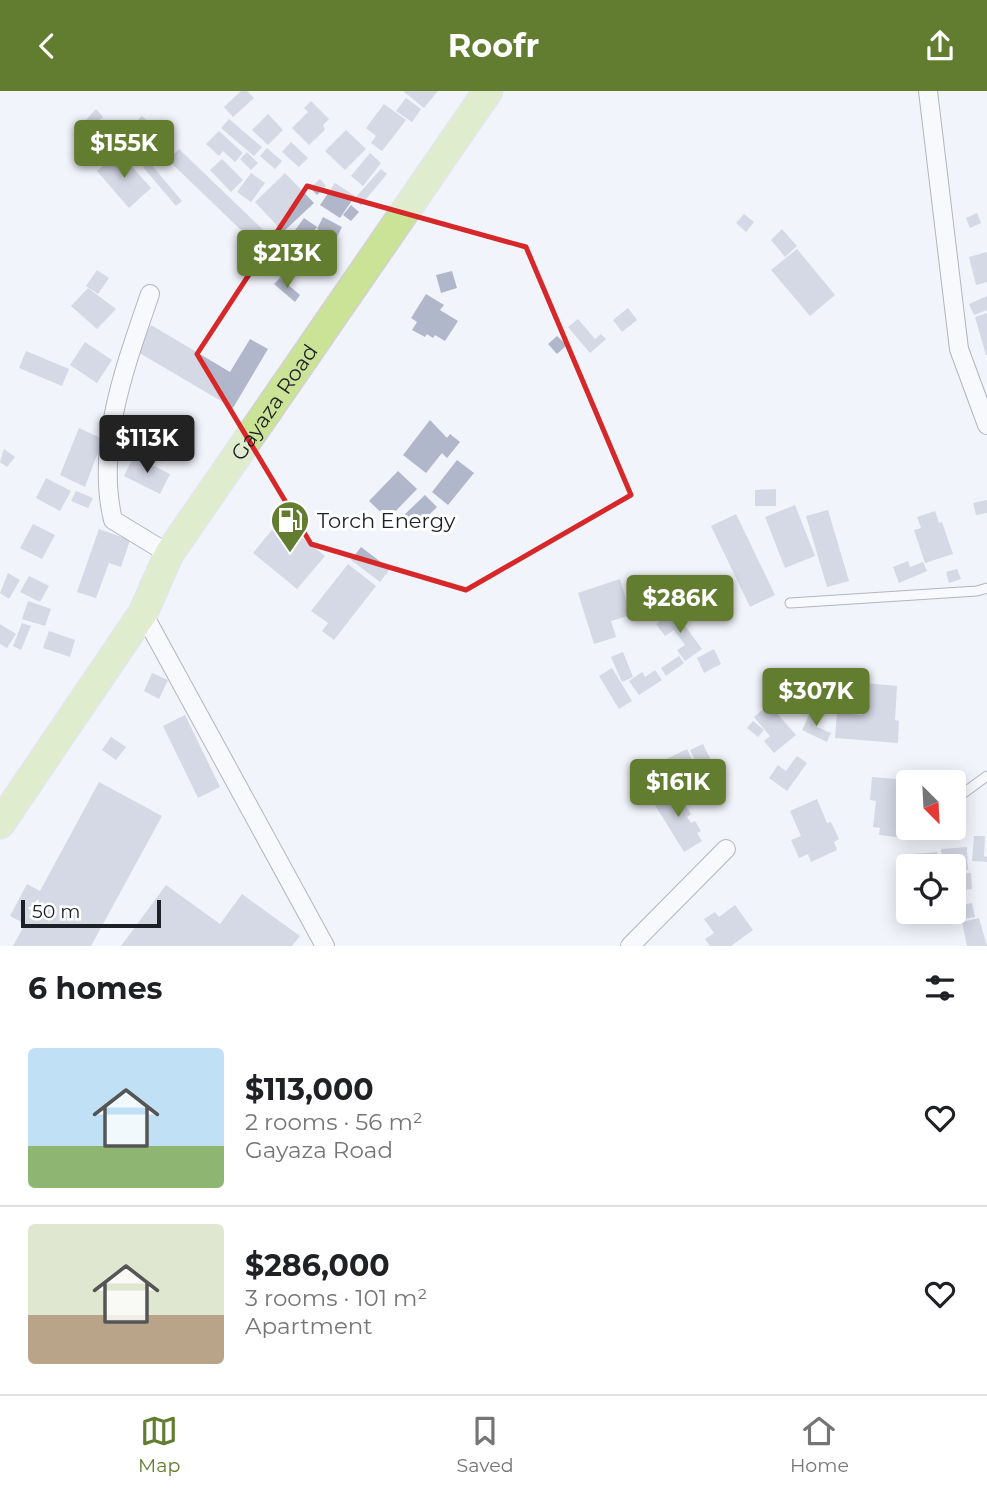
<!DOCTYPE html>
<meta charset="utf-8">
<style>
body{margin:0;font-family:Montserrat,sans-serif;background:#f2f2f2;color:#202124;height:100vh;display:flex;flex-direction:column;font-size:26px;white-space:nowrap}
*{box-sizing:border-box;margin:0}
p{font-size:23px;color:#757577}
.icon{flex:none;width:38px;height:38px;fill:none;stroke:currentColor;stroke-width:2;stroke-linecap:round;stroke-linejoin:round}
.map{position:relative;height:855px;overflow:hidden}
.side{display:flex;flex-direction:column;background:#fff;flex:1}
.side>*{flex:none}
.needle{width:46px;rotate:156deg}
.fabs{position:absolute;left:896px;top:679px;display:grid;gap:14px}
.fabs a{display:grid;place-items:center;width:70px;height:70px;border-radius:7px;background:#fff;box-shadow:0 4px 18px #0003;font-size:35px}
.scale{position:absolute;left:21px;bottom:18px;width:140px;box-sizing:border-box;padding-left:7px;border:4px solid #1e2027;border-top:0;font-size:19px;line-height:24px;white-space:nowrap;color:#1e2027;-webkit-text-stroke:5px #fff;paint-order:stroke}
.price{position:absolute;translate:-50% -60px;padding:0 16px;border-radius:7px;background:#637d30;color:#fff;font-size:23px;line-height:46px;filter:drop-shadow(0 2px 4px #0008)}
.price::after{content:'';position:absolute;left:50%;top:42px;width:21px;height:16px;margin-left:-10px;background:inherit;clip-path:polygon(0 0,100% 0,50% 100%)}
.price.active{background:#222;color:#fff}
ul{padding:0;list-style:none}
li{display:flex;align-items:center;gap:21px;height:175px;padding:0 28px}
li+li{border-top:2px solid #e0e0e0}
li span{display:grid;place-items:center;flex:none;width:196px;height:140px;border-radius:7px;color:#555}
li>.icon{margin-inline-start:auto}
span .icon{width:84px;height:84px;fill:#fffc;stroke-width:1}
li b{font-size:30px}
h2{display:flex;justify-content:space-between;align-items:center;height:84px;padding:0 28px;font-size:30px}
header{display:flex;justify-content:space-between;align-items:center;height:91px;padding:0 28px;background:#637d30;color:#fff;font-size:32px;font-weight:700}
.tabs{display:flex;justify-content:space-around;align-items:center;height:98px;border-top:2px solid #e0e0e0;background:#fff;font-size:19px;color:#757577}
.tabs a{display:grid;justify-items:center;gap:4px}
.tabs .active{color:#637d30}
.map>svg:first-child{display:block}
</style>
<header><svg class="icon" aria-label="back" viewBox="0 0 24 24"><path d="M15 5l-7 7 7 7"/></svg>Roofr<svg class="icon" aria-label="share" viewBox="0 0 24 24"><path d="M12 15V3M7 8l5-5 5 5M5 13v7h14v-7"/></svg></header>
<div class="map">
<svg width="987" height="855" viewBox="0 0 987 855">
<rect width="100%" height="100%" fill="#f2f4fc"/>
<g fill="#b1b7ca">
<path d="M241,0h6l7,7 -21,19 -9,-10z"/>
<path d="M403,0h35l-14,17z"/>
<path d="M406,7l15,11 -9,13 -16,-11z"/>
<path d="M311,10l18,18 -6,6 2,5 -16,15 -17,-17 16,-16 -4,-4z"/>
<path d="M384,13l22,16 -24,31 -11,-8 5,-7 -10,-8z"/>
<path d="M96,18l7,8 -11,10 -6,-7z"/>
<path d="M268,23l15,16 -15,15 -16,-15z"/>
<path d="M142,25l11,11 -24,23 -11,-11z"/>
<path d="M229,28l33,28 -8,9 -33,-28z"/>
<path d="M346,39l20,19 -21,21 -20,-19z"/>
<path d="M219,40l24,22 -8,9 -12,-11 -4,5 -13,-12z"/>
<path d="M92,42l8,8 -12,12 -8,-7z"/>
<path d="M291,51l17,16 -9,9 -17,-15z"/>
<path d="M267,57l15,13 -7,8 -15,-13z"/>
<path d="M179,58l104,100 -11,11 -104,-100z"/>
<path d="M119,61l32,36 -22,20 -32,-37z"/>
<path d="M247,61l11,11 -7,7 -11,-11z"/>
<path d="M370,62l11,10 -18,23 -12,-10z"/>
<path d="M222,68l21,21 -12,12 -21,-22z"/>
<path d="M149,71l33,39 -6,5 -33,-39z"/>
<path d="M381,78l6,5 -26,31 -7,-6z"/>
<path d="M251,82l14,10 -14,19 -14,-10z"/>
<path d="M285,82l29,30 -31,29 -28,-30z"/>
<path d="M320,88l6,7 -9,9 -7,-7z"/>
<path d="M335,92l20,13 -15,22 -20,-13z"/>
<path d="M351,114l8,7 -8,9 -8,-6z"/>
<path d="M977,122l4,10 -11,5 -4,-10z"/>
<path d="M744,123l10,8 -8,10 -10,-9z"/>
<path d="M323,126l19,10 -6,12 -19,-10z"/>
<path d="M304,127l13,9 -14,19 -13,-9z"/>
<path d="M782,138l15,17 -12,11 -14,-17z"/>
<path d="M797,158l38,46 -25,21 -39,-46z"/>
<path d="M987,161v30l-11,3 -7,-28z"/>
<path d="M97,179l12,8 -11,16 -12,-8z"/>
<path d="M452,180l5,17 -16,5 -5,-18z"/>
<path d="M280,187l20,17 -5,7 -21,-18z"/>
<path d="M88,197l28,21 -19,20 -26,-23z"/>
<path d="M426,203l18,11 -4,5 18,11 -13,20 -10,-6 -2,3 -6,-4 -2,3 -13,-7 5,-8 -6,-4z"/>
<path d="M987,205v14l-13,5 -5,-11z"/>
<path d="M628,217l9,12 -15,12 -9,-12z"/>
<path d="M987,222v42h-1l-11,-38z"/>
<path d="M578,228l17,20 6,-5 5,5 -16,14 -22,-26z"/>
<path d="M151,234l79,47 20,-33 18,10 -35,59 -97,-57z"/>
<path d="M557,245l10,9 -10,9 -9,-10z"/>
<path d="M85,251l27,18 -15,23 -27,-18z"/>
<path d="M26,260l43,18 -7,17 -43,-18z"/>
<path d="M145,324l46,21 -8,17 -28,-13 -2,5 -13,-6 -3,15 -18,-4 6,-24 14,2z"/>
<path d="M430,329l17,18 3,-4 10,8 -13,16 -5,-5 -16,20 -23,-18z"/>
<path d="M79,337l24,11 -18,48 -25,-12z"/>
<path d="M4,358l11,8 -8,10 -7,-5z"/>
<path d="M134,365l36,18 -10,20 -36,-18z"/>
<path d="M457,369l17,13 -26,32 -16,-13z"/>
<path d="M398,380l19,18 -29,30 -19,-18z"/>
<path d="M46,387l25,13 -11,20 -24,-13z"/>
<path d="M776,398v17h-21v-16z"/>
<path d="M76,400l17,7 -5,10 -17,-7z"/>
<path d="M425,404l12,12 -23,23 -12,-13z"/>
<path d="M987,409v13l-11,2 -3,-12z"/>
<path d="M795,414l20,51 -30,12 -20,-51z"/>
<path d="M828,419l21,71 -22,6 -21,-71z"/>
<path d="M935,420l4,12 3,-1 11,32 -28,9 -11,-33 7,-2 -4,-11z"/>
<path d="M736,423l39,81 -25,12 -39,-81z"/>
<path d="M280,429l45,36 -28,33 -44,-36z"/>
<path d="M33,433l22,11 -13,24 -22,-11z"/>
<path d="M99,438l31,11 -9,27 -12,-4 -13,35 -19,-6z"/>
<path d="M361,456l29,22 -10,13 -29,-22z"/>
<path d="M908,470l2,6 13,-5 4,9 -28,12 -6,-16z"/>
<path d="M348,473l28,22 -42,54 -12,-9 6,-8 -17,-12z"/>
<path d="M957,478l4,10 -12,4 -3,-11z"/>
<path d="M8,482l12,7 -11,19 -9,-6z"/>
<path d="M29,485l20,10 -9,16 -20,-10z"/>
<path d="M620,488l11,36 -20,6 5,16 -22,7 -16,-51z"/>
<path d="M28,510l23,8 -6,17 -23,-7z"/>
<path d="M674,520l28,38 -17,12 -8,-11 8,-5 -11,-15 -9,6 -9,-12z"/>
<path d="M22,532l9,3 -10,24 -8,-4z"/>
<path d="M0,533l16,10 -9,14 -7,-4z"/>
<path d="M49,540l26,9 -5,17 -27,-9z"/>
<path d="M714,558l7,15 -17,9 -7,-15z"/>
<path d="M623,561l10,25 -11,5 -11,-25z"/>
<path d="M679,565l5,7 -18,13 -5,-8z"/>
<path d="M612,577l20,33 -13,8 -20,-33z"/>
<path d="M655,579l7,10 -23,15 -10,-14 13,-9 3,5z"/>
<path d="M152,582l16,7 -9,19 -15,-8z"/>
<path d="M829,592l21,2 -4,26 -20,-2z"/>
<path d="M865,592l32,3 -2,34 4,1 -1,22 -63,-5 2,-25 25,2z"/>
<path d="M769,613l27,31 -22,18 -10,-12 6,-5 -16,-19z"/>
<path d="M810,622l11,5 -4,9 14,6 -4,9 -25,-12z"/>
<path d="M185,624l35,72 -22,11 -35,-72z"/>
<path d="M753,630l11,9 -6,7 -11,-9z"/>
<path d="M111,646l15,10 -10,13 -14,-10z"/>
<path d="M703,653l23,47 -13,6 -23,-47z"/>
<path d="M687,658l11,23 -39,19 -11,-23z"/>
<path d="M797,665l10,7 -20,28 -18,-13 9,-13 8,6z"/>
<path d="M872,686l36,3 -3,58 -26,-3 1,-7 -7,-1 3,-26 -6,-1z"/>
<path d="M99,691l63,34 -71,130h-78l12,-22 -15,-8 17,-32 13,7z"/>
<path d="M675,695l7,11 -4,3 3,5 3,-1 7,10 -4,3 4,6 4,-2 6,10 -4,2 5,8 -18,11 -32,-52z"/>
<path d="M817,708l10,24 4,-1 8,17 -5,3 3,8 -26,12 -3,-8 -9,4 -8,-18 10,-4 -11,-25z"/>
<path d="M974,745h11l-1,20 3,1v5l-15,-1z"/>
<path d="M967,756l1,23 -14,1v-5h-12l-1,-17z"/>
<path d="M937,761l1,14h-24l-1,-12z"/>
<path d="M971,782l1,16 -18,2v-17z"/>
<path d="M166,794l54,39 22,-30 58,42 -8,10h-171z"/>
<path d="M972,812l3,14 -11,2 -2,-14z"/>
<path d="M735,814l18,25 -22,16h-21l-5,-7 9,-6 -10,-14 11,-7 4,5z"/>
<path d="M979,827l8,28h-20l-5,-24z"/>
</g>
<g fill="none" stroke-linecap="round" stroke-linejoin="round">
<defs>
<g id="lane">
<path d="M790,512l187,-12 10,-3"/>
<path d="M954,709l33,-24"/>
</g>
<g id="street">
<path d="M928,0l31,258 28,76"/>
<path d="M150,203c-24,70 -55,151 -37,226l56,34"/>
<path d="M143,522l182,333"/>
<path d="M630,855l96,-97"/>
</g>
<g id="primary">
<path id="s1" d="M0,733l143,-211 26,-59 319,-463"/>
</g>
</defs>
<use href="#lane" stroke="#64697a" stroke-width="11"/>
<use href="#street" stroke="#64697a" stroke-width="20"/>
<use href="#primary" stroke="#d2d2d4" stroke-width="31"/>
<use href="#lane" stroke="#fff" stroke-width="9"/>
<use href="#street" stroke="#fff" stroke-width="18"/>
<use href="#primary" stroke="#cae397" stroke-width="28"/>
</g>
<path d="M0 0H987V855H0ZM307,95l219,61 105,248 -165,95 -155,-46 -114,-190z" fill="#f2f4fc" fill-opacity=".55" fill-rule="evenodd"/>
<path fill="none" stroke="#d62828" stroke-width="5" stroke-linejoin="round" d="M307,95l219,61 105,248 -165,95 -155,-46 -114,-190z"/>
<defs>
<symbol id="fuel-pin" viewBox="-11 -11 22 30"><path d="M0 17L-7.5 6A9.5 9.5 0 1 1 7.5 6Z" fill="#637d30" stroke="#fff"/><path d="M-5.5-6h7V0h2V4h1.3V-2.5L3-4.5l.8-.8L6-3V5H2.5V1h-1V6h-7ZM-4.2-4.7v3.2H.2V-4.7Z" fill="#fff"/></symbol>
</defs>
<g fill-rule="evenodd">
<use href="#fuel-pin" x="268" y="407" width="44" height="60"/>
</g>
<g text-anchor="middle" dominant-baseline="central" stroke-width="6" stroke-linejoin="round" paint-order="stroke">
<g font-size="21" fill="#1e2027" stroke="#fff">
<text stroke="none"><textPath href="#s1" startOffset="504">Gayaza Road</textPath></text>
</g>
<g font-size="21" fill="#1e2027" stroke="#fff" text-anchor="start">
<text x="317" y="429">Torch Energy</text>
</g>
</g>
</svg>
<div class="fabs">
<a><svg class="needle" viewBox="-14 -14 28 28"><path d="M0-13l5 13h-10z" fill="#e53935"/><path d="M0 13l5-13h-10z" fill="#757577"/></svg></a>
<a><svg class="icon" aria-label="locate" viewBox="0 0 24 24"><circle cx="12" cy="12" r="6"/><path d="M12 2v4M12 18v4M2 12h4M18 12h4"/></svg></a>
</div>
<div class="scale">50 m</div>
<b class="price" style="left:124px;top:89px">$155K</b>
<b class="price" style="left:287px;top:199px">$213K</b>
<b class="price active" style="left:147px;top:384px">$113K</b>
<b class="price" style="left:680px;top:544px">$286K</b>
<b class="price" style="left:816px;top:637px">$307K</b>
<b class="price" style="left:678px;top:728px">$161K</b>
</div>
<section class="side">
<h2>6 homes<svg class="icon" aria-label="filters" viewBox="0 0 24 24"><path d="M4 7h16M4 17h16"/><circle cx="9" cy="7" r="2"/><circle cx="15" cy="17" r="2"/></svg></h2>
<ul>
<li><span style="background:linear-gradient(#bfe0f5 70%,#8fb573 0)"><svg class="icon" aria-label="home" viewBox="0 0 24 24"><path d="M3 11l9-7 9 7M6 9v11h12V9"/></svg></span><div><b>$113,000</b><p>2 rooms · 56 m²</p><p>Gayaza Road</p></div><svg class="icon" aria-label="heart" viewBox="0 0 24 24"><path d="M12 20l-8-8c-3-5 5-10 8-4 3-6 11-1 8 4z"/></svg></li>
<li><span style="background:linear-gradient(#dfe7d0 65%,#b9a48a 0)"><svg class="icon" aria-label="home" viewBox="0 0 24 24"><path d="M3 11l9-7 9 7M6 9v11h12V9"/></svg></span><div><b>$286,000</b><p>3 rooms · 101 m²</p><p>Apartment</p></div><svg class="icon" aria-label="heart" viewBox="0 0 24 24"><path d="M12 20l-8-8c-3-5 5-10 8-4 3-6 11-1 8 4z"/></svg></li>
</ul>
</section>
<nav class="tabs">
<a class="active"><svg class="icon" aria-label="map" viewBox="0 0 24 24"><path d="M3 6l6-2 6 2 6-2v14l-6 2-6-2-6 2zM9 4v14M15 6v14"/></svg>Map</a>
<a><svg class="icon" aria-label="saved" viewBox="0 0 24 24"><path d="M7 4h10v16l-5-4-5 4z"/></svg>Saved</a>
<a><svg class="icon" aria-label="home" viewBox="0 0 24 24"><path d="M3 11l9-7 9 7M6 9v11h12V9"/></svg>Home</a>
</nav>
